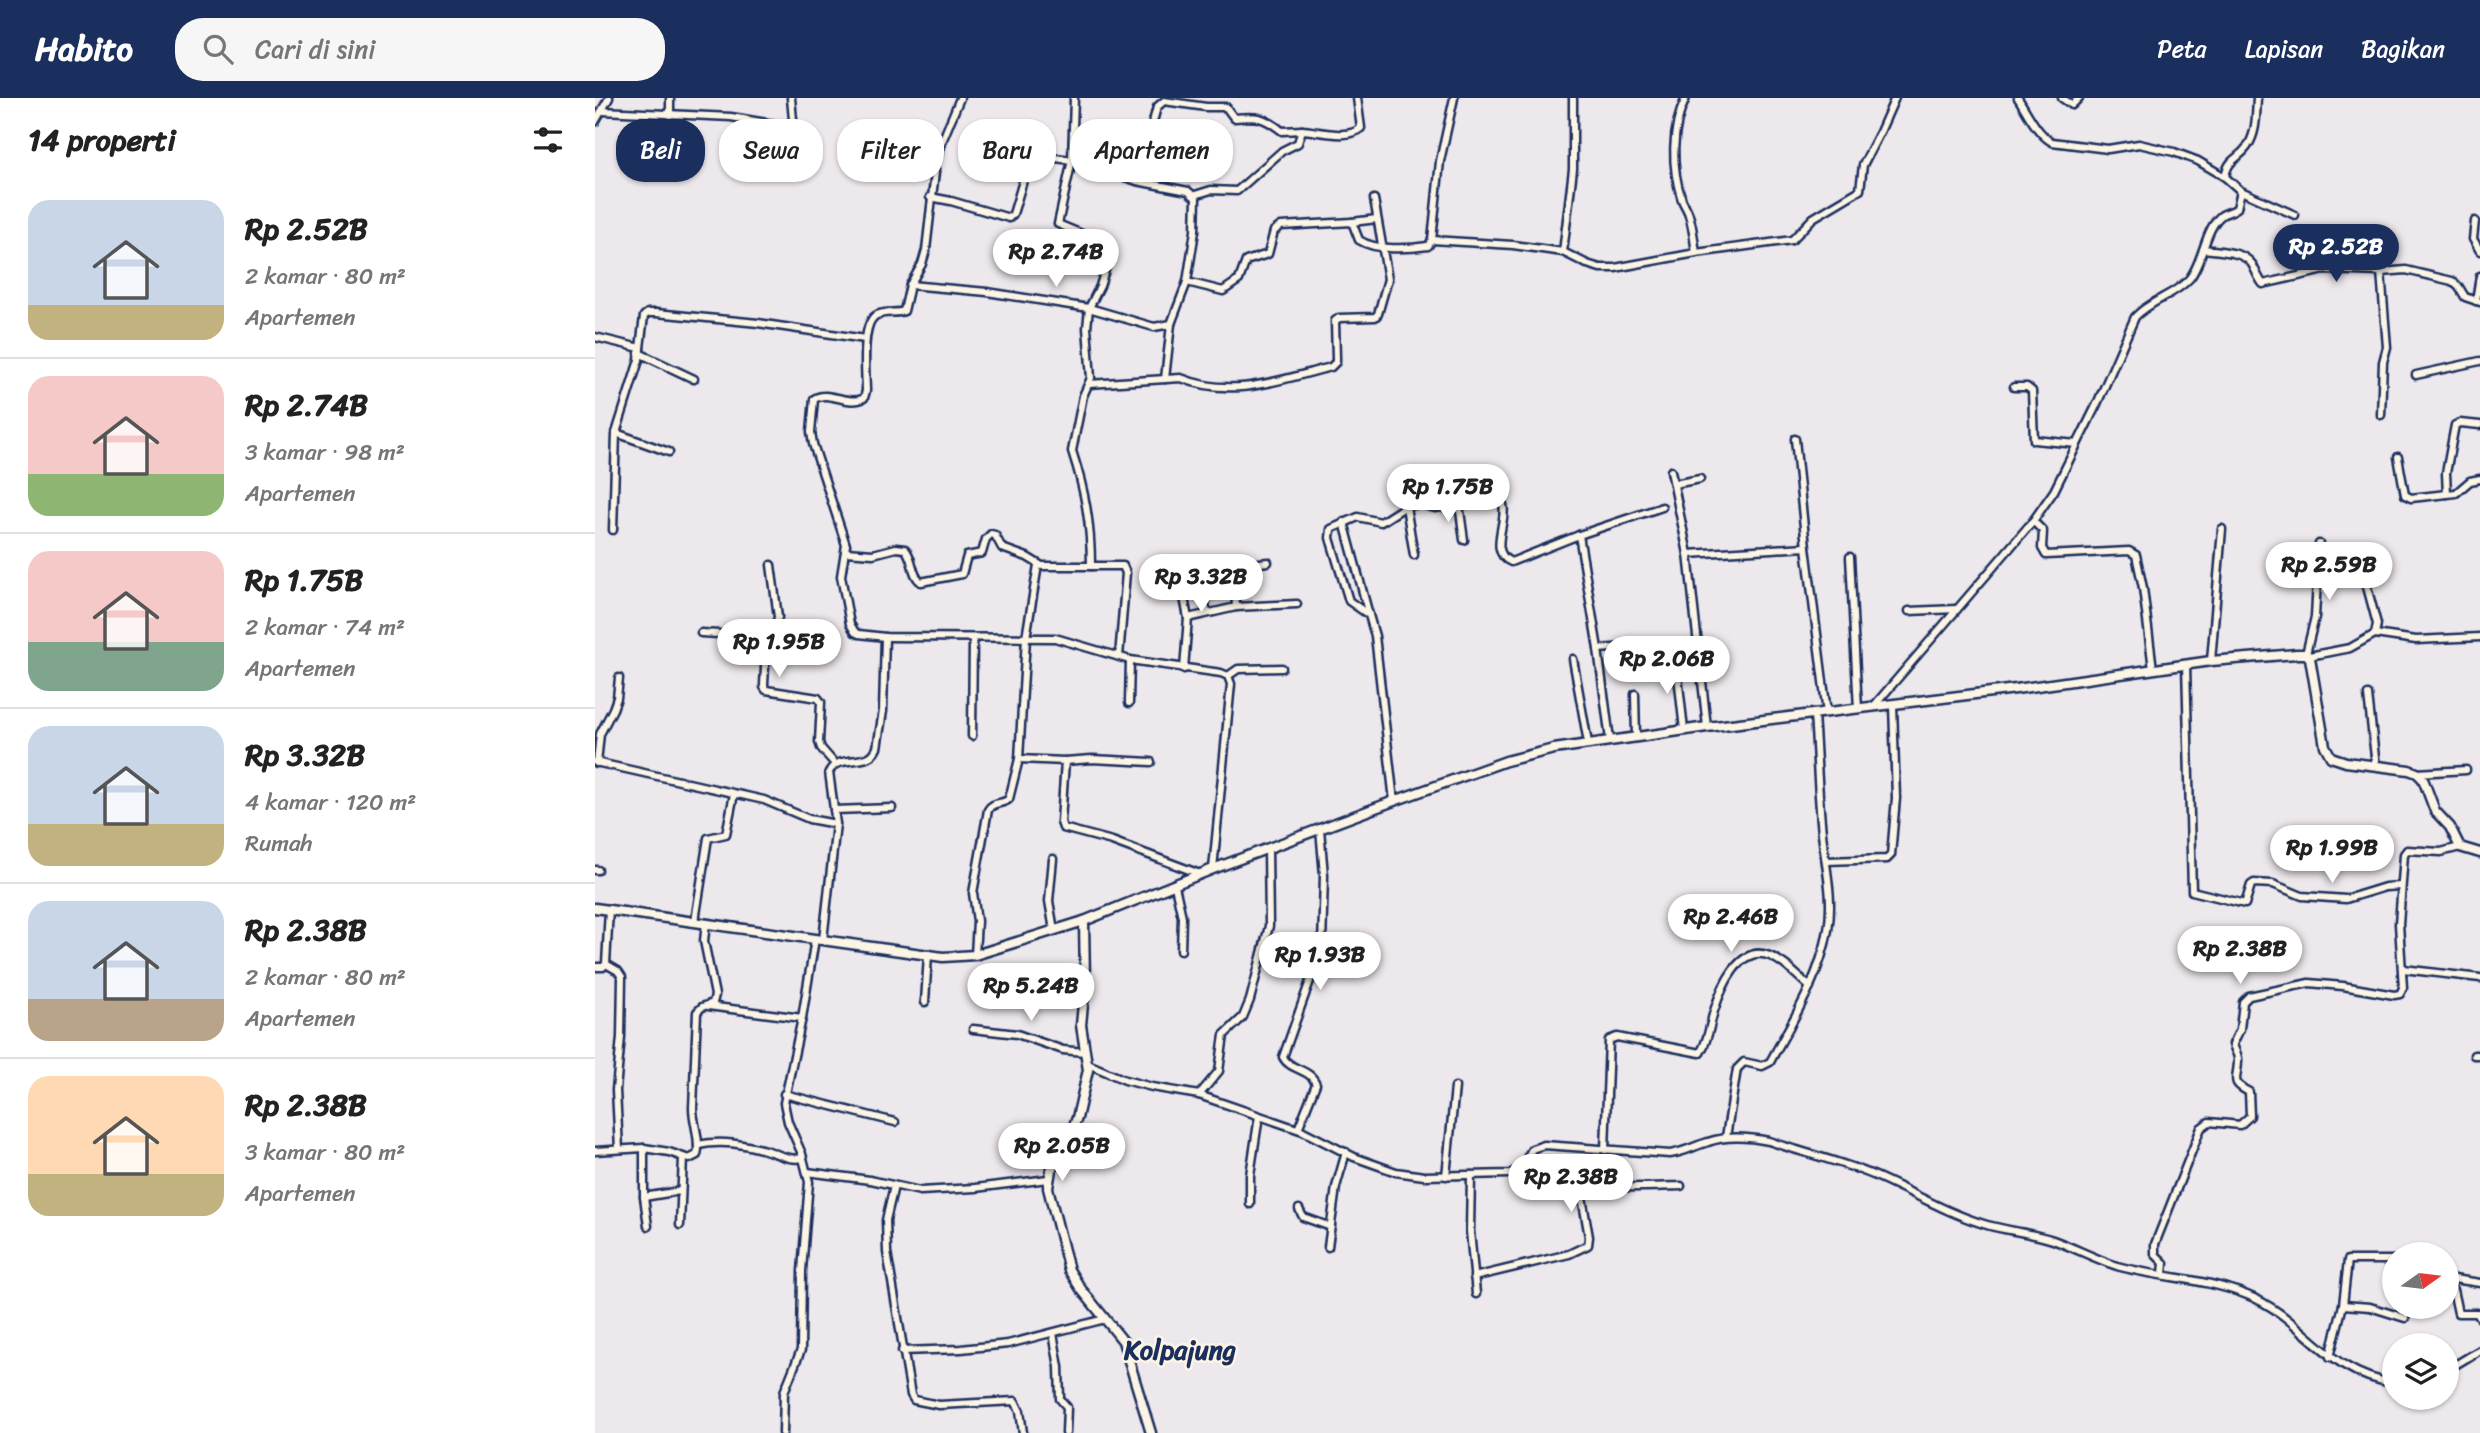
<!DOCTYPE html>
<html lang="id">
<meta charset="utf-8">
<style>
body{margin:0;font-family:Sriracha,sans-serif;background:#f6f6f6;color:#222;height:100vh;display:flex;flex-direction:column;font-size:26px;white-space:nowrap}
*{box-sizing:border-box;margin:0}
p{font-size:23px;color:#767676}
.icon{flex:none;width:38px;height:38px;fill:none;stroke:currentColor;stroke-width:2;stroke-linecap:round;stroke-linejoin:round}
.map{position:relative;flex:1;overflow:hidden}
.details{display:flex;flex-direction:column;background:#fff;width:595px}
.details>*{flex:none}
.hud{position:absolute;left:21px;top:21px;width:665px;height:63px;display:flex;gap:14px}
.needle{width:46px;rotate:76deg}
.buttons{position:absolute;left:1787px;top:1144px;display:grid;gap:14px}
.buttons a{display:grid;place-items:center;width:77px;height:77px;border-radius:50%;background:#fff;box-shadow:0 2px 5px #0004;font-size:35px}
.price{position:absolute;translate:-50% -60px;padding:0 16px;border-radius:24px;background:#fff;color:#222;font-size:23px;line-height:46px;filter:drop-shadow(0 2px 4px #0008)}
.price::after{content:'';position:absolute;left:50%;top:42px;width:21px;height:16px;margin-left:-10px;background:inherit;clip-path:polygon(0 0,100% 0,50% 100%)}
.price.active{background:#1b2f5e;color:#fff}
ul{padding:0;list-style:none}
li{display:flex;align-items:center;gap:21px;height:175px;padding:0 28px}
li+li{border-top:2px solid #e0e0e0}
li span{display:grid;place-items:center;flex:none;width:196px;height:140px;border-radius:21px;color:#555}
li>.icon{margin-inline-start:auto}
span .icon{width:84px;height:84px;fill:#fffc;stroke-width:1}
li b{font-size:30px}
h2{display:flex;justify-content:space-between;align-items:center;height:84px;padding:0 28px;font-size:30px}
.pill{padding:0 24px;border-radius:28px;background:#fff;box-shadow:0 2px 5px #0004;font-size:24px;line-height:63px}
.pill.active{background:#1b2f5e;color:#fff}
header{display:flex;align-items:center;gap:42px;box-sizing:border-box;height:98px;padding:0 35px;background:#1b2f5e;color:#fff}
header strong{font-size:33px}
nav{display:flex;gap:38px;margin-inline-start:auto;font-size:24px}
.search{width:490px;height:63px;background:#f6f6f6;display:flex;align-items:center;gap:18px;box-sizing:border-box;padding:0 24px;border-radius:28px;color:#767676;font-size:26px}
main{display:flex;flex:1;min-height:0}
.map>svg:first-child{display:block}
</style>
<header>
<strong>Habito</strong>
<div class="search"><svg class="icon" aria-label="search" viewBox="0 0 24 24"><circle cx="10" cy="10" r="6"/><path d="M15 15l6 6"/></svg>Cari di sini</div>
<nav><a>Peta</a><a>Lapisan</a><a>Bagikan</a></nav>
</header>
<main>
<section class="details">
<h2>14 properti<svg class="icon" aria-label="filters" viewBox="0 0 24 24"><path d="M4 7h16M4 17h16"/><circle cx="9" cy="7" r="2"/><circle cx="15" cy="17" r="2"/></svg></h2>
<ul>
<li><span style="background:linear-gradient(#c9d6e8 75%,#c2b280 0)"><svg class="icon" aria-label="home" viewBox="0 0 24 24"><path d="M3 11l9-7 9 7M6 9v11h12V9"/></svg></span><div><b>Rp 2.52B</b><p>2 kamar · 80 m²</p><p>Apartemen</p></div></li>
<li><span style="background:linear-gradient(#f6c9c9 70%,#8fb573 0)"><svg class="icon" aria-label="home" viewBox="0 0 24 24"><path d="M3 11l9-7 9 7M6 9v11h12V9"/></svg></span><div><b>Rp 2.74B</b><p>3 kamar · 98 m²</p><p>Apartemen</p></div></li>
<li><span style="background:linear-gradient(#f6c9c9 65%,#7fa58c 0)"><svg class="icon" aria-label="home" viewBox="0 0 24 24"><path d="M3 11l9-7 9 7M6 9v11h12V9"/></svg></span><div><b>Rp 1.75B</b><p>2 kamar · 74 m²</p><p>Apartemen</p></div></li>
<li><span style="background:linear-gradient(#c9d6e8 70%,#c2b280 0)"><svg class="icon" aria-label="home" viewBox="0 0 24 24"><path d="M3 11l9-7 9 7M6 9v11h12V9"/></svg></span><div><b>Rp 3.32B</b><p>4 kamar · 120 m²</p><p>Rumah</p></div></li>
<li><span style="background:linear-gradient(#c9d6e8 70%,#b9a48a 0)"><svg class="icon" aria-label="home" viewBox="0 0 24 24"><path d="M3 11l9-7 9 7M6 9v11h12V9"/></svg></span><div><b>Rp 2.38B</b><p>2 kamar · 80 m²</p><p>Apartemen</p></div></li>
<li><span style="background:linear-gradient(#ffd9b3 70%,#c2b280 0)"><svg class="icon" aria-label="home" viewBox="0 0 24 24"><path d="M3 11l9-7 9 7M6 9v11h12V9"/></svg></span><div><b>Rp 2.38B</b><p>3 kamar · 80 m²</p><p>Apartemen</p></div></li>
</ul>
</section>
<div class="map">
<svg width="1885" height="1335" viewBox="0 0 1885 1335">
<rect width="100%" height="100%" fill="#ede8ec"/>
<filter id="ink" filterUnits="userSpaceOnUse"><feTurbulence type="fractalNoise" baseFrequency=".0143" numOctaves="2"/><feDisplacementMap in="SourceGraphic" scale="14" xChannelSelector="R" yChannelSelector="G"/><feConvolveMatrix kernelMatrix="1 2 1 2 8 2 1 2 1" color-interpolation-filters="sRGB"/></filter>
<g filter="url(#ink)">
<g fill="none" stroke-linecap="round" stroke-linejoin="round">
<defs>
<g id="minor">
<path d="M75,0v17"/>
<path d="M196,0l6,65"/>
<path d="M365,0l-19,46 -5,19 -10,87 -4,14 -12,21 -6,26c-8,3 -19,0 -27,4 -17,7 -11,60 -11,76l-2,7c-16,9 -36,-9 -50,1l-3,33 2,12 33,101 -5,31 9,48 5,8 4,2 26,3 170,1 75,22 91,13 7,3 3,8 -18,185"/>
<path d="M479,0l-2,62 -14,64 48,20 5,7 -11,35 -11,22 -2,20 4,50 -8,18 -11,55c13,40 19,73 19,115"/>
<path d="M1091,0c-15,31 -15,69 -4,102 2,5 6,10 7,15 4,12 5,25 7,38"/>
<path d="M1423,0c9,14 19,36 34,44l56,7 31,-5 35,8 24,9 27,16 16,14 54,24"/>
<path d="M1467,0l10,7 7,-7"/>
<path d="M7,13l129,6 61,10"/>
<path d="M0,24l14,-24"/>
<path d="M1630,79c3,-19 13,-17 22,-30 10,-14 9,-33 10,-49"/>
<path d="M542,83l20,-74 7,-6 42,6h20l8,11c23,-2 29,-2 48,13l20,-1"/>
<path d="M600,97l16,-5 26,1 45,-40 16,-8 4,-13c17,1 46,10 59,-2l-4,-30"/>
<path d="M335,99l21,4 58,17 4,-4 16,-53 9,-5 34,4 65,21 51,10 8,7 -1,33 -8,51 36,9 16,-11 7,-19 22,-7 6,-23 7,-5 71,-4 7,18c17,11 49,9 69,6l4,-6"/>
<path d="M1880,123l-2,18 7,12"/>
<path d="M757,124l25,-3"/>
<path d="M837,142l81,5 50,7 24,12 13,4h15l81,-15 96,-13 21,-22 47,-28 3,-25 17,-33 15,-34"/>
<path d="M837,142l8,-79 14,-63"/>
<path d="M1609,151c14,2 39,2 48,15 4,7 6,14 11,20l62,-14 56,2 25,-2 46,11 7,6 6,10 15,5"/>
<path d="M968,154l10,-83v-71"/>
<path d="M1786,174l6,75 -4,15 -2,53"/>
<path d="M315,187l77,7 102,16 65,19 17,-3 16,-42"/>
<path d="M1881,203l4,-25"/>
<path d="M0,239l45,11 4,-32 4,-3h8l102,10 107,16"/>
<path d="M44,255l55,26"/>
<path d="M1821,277l64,-14"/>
<path d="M570,281l6,-55"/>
<path d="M494,286l92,-6c52,21 98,2 150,-11l5,-5v-4l-1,-37 4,-3 36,-1 3,-3 10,-35 -14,-80"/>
<path d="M1419,289h13l5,4 2,49 43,4"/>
<path d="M21,335l53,19"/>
<path d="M1200,341l11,108 21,166"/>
<path d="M1803,359l7,38 6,3 45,-5 14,-12 10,-2"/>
<path d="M1076,373l17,83 19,173"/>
<path d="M1079,386l26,-5"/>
<path d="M1852,396l-1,-21 9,-48 5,-2 20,2"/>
<path d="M864,406l5,36"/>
<path d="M811,408l8,49"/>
<path d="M1438,423l10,10 -1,17 4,7 83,-4 7,4 7,33 10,81"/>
<path d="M749,424l25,93"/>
<path d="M18,432l3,-97 23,-73 1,-12"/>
<path d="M984,437l19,114 12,91"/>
<path d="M251,454l27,2 23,-6 9,1c9,10 6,26 16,33l41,-8 5,-18 15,-3 4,-14 5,-5 4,1 7,13 25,9 15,9h81l3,7 -7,84"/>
<path d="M1093,456l118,-7"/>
<path d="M1255,459l8,152"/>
<path d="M582,464l11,56 -4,51"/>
<path d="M601,464l11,51"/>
<path d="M641,509l-2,-41 34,-4"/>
<path d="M1314,513l48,-2"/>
<path d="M593,520l48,-11 61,-3"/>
<path d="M106,535l53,3c16,8 10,35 10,51l2,3 52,8 3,4 -2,40 2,6 14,16"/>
<path d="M1780,536l41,6 64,-3"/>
<path d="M166,542l13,-7 4,-16 -7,-52"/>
<path d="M1003,551l74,-5"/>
<path d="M1711,556l9,-37 4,-73"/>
<path d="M1714,558l41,-8 25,-14 2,-10 -11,-41 11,-20"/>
<path d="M1081,560l8,72"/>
<path d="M978,561l15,84"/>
<path d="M1616,563l11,-132"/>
<path d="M1591,567l6,226 53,13 6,-19 3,-2 19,1 29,12 44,3 39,-12 16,-1"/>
<path d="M633,578l10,-7 44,-1"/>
<path d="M1040,596l1,43"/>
<path d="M1773,597l8,71"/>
<path d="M534,605l1,-43"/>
<path d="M1278,609l160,-186 21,-30 43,-87 38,-87c16,-17 40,-22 54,-38 14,-16 16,-52 33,-64 5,-3 10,-3 15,-7l4,-17"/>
<path d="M377,638l1,-98"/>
<path d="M424,661l46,2 -4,61 2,6 49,13 88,33"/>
<path d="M470,663l27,-2 59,3"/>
<path d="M0,664l169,38 45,19 27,5"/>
<path d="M2,665l3,-29 13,-25 4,-11 2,-20"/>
<path d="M1822,675l49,-3"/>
<path d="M799,703l-19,-165 -6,-21 -20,-14 -19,-63 1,-9 27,-12 23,5 25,-16 14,-2 15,4 20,-3 4,-1 8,-9h30c20,16 -14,55 14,67l68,-27 83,-28"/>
<path d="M239,712l58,-2"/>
<path d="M458,761l-4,42 5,29"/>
<path d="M1231,763l61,-2 4,-4 5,-57 -3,-93"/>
<path d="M0,772h3"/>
<path d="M580,788l7,31 -1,33"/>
<path d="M100,823l13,-83 18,-4 8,-40"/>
<path d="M228,842l13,-116 -7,-52c10,-20 39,-3 48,-24l6,-37 2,-74"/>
<path d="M671,845l56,4"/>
<path d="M380,857l2,-34 -4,-28 15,-83c5,-9 14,-5 21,-11l10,-40 7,-121 12,-73"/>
<path d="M11,866l3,-55"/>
<path d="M0,869h8l3,-3 12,7 4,6 -1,60 -5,53 3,59"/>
<path d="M1808,871l77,9"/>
<path d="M330,904l3,-47"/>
<path d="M113,908l94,12"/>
<path d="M378,931l44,5 46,16 22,2"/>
<path d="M1879,957h6"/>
<path d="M493,966l37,16 27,7 47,8 104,36 51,26 42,15 28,4 86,-2 12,-7 10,-18 12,-4 126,9c15,-2 24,-8 38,-12 19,-7 41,-5 61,-1 37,13 76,21 111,37 36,16 69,36 107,47 22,6 45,8 66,15 22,8 42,19 64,26 43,12 88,12 130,29 57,22 80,80 147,88"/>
<path d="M189,996l111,28"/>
<path d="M604,997l20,-24 5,-36 19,-18 7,-17 19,-74 -1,-78"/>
<path d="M703,1031l18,-45c-6,-16 -26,-13 -33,-27l39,-110 2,-72 -4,-46"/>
<path d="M1131,1039l11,-68 7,-7 18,4 8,-4c23,-42 50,-85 58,-132 6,-33 -3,-65 -6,-97 -4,-39 -5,-79 -8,-118"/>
<path d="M103,1047c24,-5 45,-1 67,5 14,4 24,11 38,8"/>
<path d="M49,1050v49l4,29"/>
<path d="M1010,1052l4,-110 8,-3 83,16c8,-11 10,-29 14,-42 7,-22 25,-68 56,-55 15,6 28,21 40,31"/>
<path d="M0,1053l49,-3 25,4 20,7 8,-4c4,-14 -4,-32 -4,-47l4,-96 5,-5 11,-4 2,-8 -11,-54 2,-18"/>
<path d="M922,1073c22,22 131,16 164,15"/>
<path d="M212,1074l63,8 50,11 55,-3 73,-9"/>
<path d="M876,1077l-1,56 6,63"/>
<path d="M851,1078l9,-89"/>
<path d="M299,1088l-8,34 1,32 24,143 3,5 25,5 76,-4 5,10 3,22"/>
<path d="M49,1099l36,-6"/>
<path d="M655,1106v-29l9,-59"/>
<path d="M704,1111l4,8 28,10"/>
<path d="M85,1127l3,-67"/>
<path d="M733,1149l8,-60 10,-35"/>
<path d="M1568,1176l1,-11 -9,-9v-10l46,-116 8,-6 31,3 10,-9 -1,-24c-20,-10 -11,-13 -11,-31 1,-6 -4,-11 -5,-17l7,-15 3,-27 6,-6 60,-13 34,3 51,9 6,-1 3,-6 -4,-64 5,-70 3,-4 34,2 19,-5"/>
<path d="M879,1179l95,-23 19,-9 1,-8 -9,-51"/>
<path d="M1852,1180l33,5"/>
<path d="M1852,1191l6,1 5,23h19l3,5"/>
<path d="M1748,1207l27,2 35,11"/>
<path d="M458,1235l6,34 1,32 7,8 -1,26"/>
<path d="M307,1253l59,-2 47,-5 97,-25"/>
<path d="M1735,1259l13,-52 5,-45h46"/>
<path d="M1852,1272l33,-20"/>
<path d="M188,1335l1,-41 17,-42 1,-79 7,-89 -7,-28 -14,-32 -4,-19 18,-85 13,-79"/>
</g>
<g id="tertiary">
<path d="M0,810l348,49 32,-2 109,-34 129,-52 181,-68 112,-40 48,-12 153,-22 309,-38 195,-28 86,-7h9l4,4 15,88 6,11 15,5 63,8 8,3 6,6 12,32 15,16 10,20 20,6"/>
<path d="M489,823l1,62 -4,42 7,45 -11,48 -10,24 -16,28 -3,18 21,82 12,19 42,52 28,92"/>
</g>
</defs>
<use href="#minor" stroke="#1b2f5e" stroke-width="11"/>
<use href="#tertiary" stroke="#1b2f5e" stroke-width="13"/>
<use href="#minor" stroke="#fcf5e5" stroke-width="6"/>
<use href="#tertiary" stroke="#fcf5e5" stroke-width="8"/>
</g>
</g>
<g text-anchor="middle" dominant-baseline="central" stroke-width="5" stroke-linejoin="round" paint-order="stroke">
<g font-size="26" font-weight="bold" fill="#1b2f5e" stroke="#fcf5e5">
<text x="585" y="1252">Kolpajung</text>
</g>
</g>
</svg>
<div class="buttons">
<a><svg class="needle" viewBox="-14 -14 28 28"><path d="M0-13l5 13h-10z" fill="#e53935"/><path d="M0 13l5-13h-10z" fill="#767676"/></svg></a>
<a><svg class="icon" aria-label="layers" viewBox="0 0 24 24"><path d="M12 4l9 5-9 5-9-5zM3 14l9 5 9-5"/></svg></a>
</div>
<b class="price active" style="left:1741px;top:186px">Rp 2.52B</b>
<b class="price" style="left:461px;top:191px">Rp 2.74B</b>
<b class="price" style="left:853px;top:426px">Rp 1.75B</b>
<b class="price" style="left:1734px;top:504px">Rp 2.59B</b>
<b class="price" style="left:606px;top:516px">Rp 3.32B</b>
<b class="price" style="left:184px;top:581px">Rp 1.95B</b>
<b class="price" style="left:1072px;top:598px">Rp 2.06B</b>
<b class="price" style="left:1737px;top:787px">Rp 1.99B</b>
<b class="price" style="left:1136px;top:856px">Rp 2.46B</b>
<b class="price" style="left:1645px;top:888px">Rp 2.38B</b>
<b class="price" style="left:725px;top:894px">Rp 1.93B</b>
<b class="price" style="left:436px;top:925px">Rp 5.24B</b>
<b class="price" style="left:467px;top:1085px">Rp 2.05B</b>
<b class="price" style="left:976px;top:1116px">Rp 2.38B</b>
<div class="hud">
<a class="pill active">Beli</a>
<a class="pill">Sewa</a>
<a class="pill">Filter</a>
<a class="pill">Baru</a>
<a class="pill">Apartemen</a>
</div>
</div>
</main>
